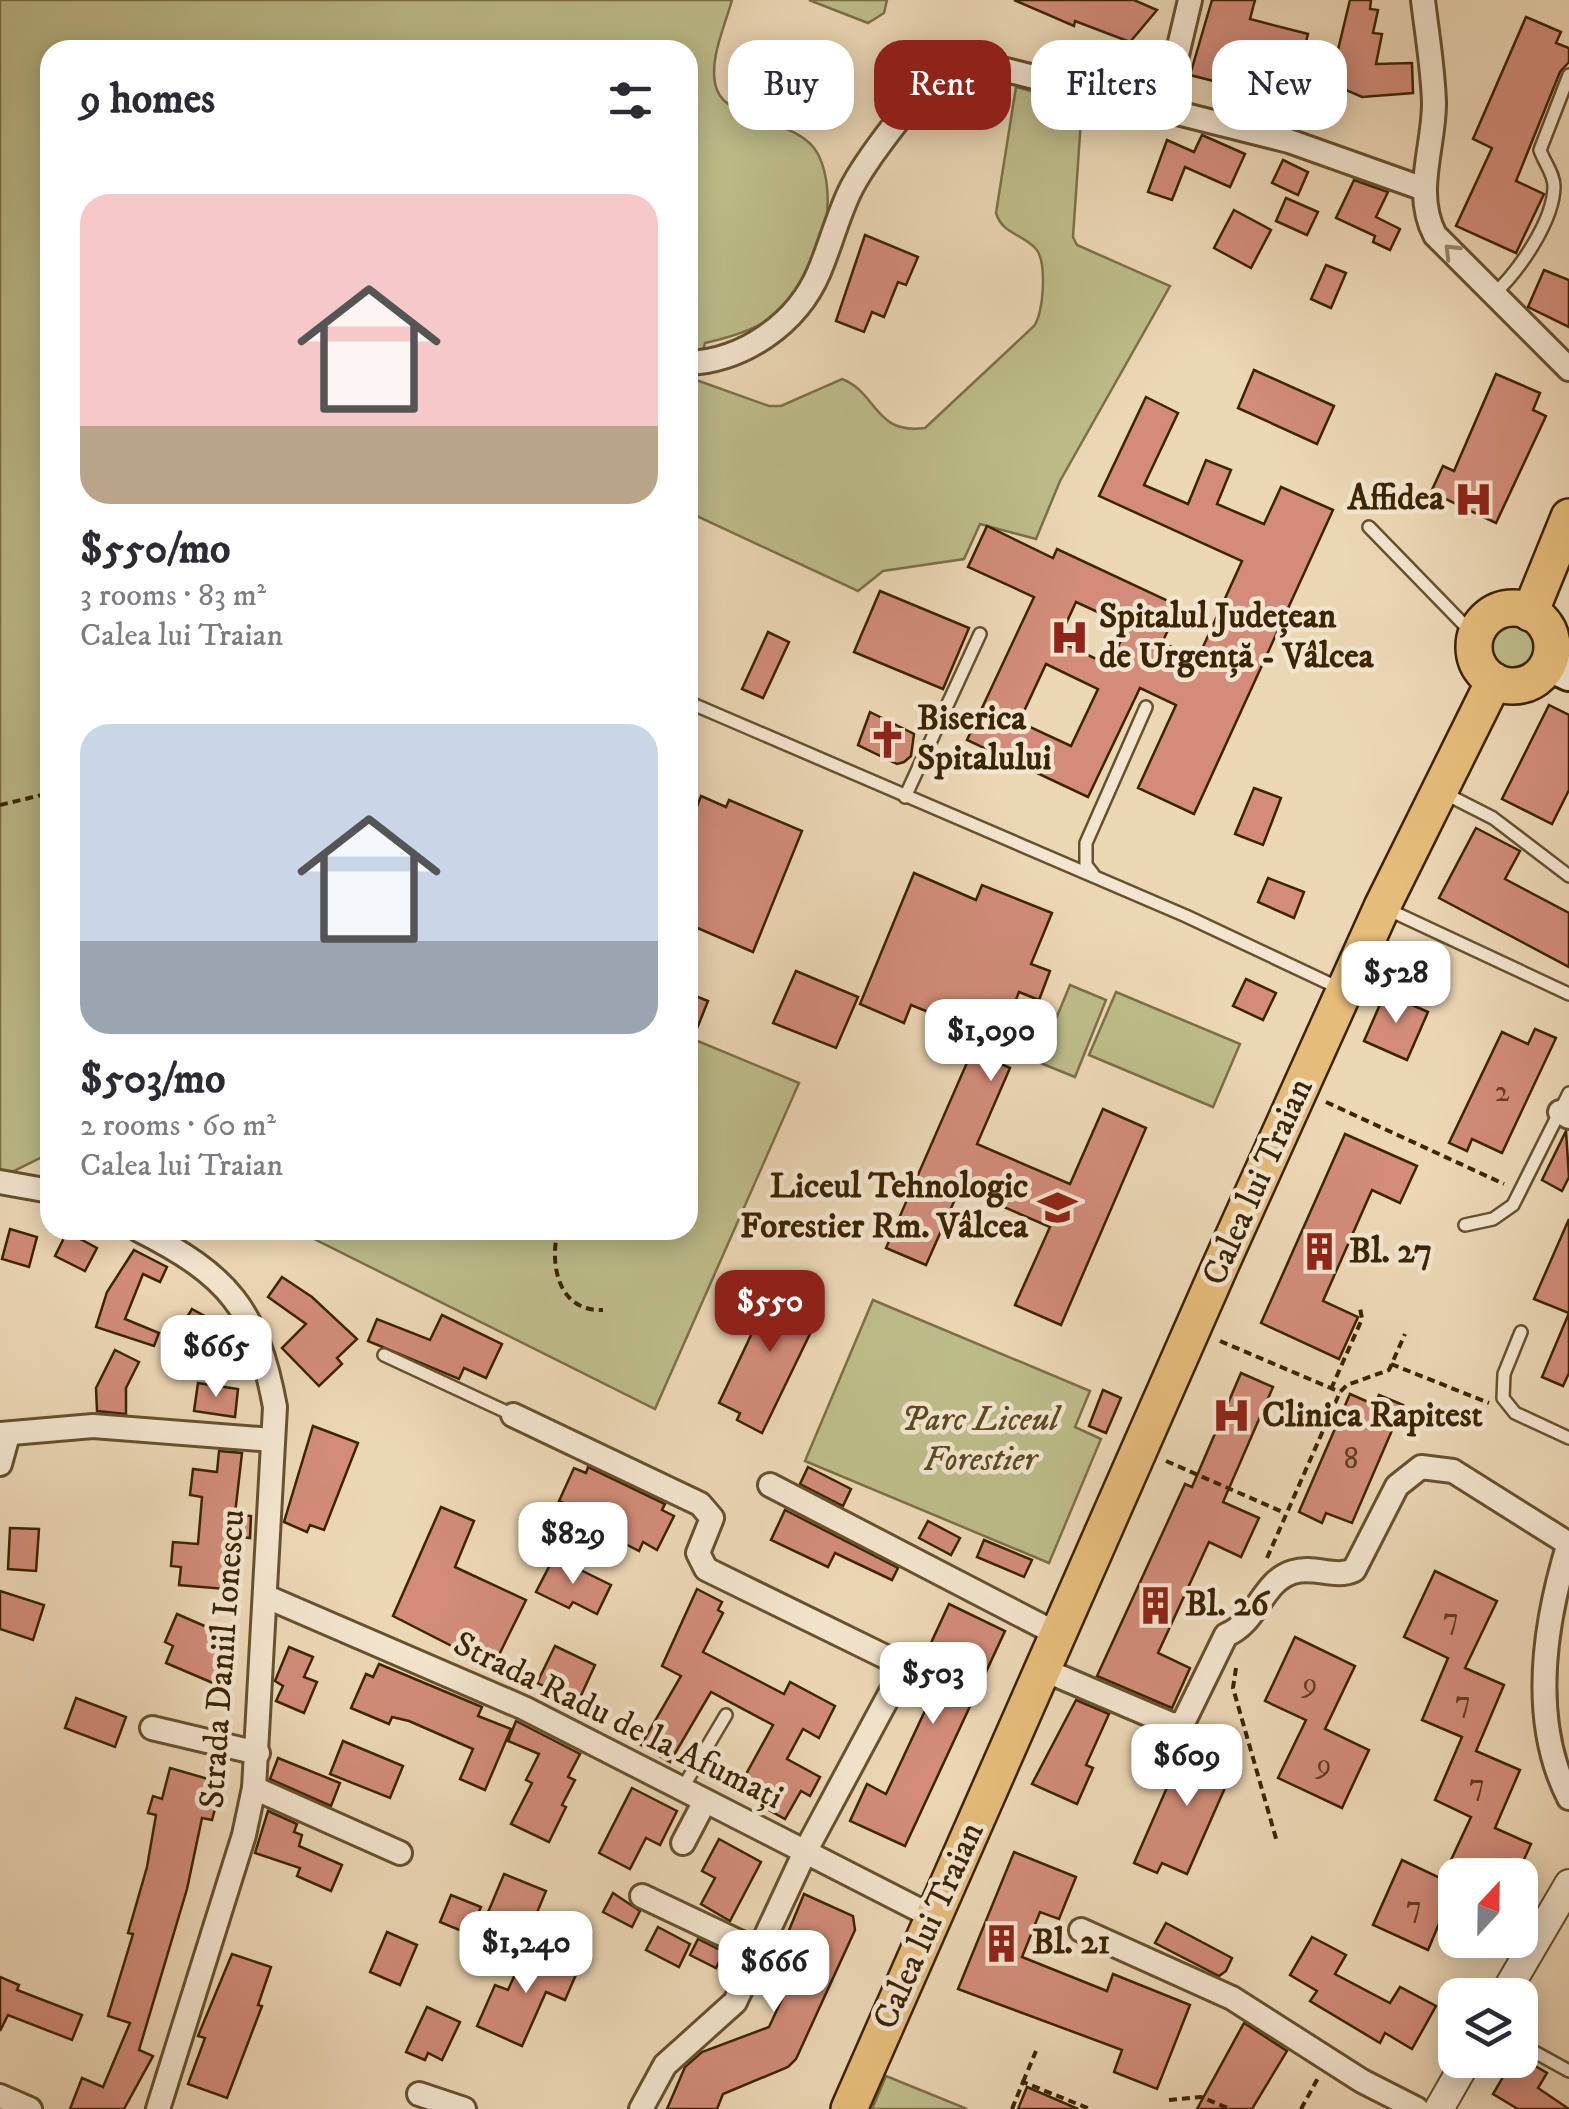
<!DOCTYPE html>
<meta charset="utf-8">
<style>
body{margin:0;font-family:"IM FELL DW Pica",serif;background:#f7f7f7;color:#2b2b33;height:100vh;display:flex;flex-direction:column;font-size:38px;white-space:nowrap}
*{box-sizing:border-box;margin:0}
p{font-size:32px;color:#7c7c81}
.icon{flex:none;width:55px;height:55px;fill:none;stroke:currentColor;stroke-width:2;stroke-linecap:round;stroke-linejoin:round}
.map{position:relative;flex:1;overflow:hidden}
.sheet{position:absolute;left:40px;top:40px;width:658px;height:1200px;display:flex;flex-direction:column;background:#fff;border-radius:30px;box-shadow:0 5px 25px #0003}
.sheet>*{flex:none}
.top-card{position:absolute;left:728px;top:40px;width:690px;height:90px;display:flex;gap:20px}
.needle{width:65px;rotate:22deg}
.controls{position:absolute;left:1438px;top:1858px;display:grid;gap:20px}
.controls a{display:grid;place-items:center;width:100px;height:100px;border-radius:20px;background:#fff;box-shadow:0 5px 25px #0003;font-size:50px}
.price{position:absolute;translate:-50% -85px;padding:0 22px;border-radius:20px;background:#fff;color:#222;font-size:32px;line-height:65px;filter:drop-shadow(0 2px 5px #0008)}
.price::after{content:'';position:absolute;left:50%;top:60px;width:30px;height:22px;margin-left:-15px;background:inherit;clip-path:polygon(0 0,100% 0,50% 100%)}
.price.active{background:#8f2418;color:#fff}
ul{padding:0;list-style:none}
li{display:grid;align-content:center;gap:20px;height:530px;padding:0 40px}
li span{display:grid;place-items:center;height:310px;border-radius:30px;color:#555}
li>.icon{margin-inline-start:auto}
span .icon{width:180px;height:180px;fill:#fffc;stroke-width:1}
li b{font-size:42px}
h2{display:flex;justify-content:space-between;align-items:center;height:120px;padding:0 40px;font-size:42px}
.tag{padding:0 35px;border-radius:30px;background:#fff;box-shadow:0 5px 25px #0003;font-size:35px;line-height:90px}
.tag.active{background:#8f2418;color:#fff}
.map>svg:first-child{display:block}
</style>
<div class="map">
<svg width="1569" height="2109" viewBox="0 0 1569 2109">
<rect width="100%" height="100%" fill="#ecd7b5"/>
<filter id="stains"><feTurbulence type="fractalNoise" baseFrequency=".002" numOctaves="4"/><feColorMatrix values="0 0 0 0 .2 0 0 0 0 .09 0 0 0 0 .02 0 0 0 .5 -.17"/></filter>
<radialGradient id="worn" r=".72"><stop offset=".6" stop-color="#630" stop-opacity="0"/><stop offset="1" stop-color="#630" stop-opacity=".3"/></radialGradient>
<g fill="#bdbd8a" stroke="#7c7045" stroke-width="2.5">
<path d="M0,0h732c-7,26 -25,63 -15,90 13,33 82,28 101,64 22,43 4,119 -30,151 -24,22 -52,31 -83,38l-9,37 73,26h12l61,-27c36,14 32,56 83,49l109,-102c10,-13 13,-64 2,-77 -14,-16 -33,-14 -40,-36l20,-126 66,18 -9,132 4,8 93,41 -110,195 -24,58 -56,-15 -16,35 -81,12 -25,20 -170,-79v-462h-638v1103l-50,25z"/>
<path d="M809,0h78l-3,13 -16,10z"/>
<circle cx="1513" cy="648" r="23"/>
<path d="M1070,985l36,15 -31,77 -37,-15z"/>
<path d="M1116,992l124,52 -27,63 -124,-52z"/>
<path d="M688,1037l111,46 -144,326 -359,-179h392z"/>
<path d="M873,1300l217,91 -15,36 26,12 -52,124 -244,-102z"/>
<path d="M886,2076l81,33h-95z"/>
</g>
<g fill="#d28c79" stroke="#3b2400" stroke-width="2.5" fill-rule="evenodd">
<path d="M1014,0h120l23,10 -27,32 -55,-21 -1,5z"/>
<path d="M1212,0h43l-5,19 58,15 -12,48 -59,-15 -4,19 -43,-11z"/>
<path d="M1350,0h21l-1,9 8,1 -5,23 9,1 -6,30 36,-1 1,30 -51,4 -32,-14z"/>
<path d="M1526,17l35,15 -5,11 13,5v14l-9,10 -44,109 28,13 -28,59 -60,-27 36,-78 -19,-9z"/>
<path d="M1202,135l43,19 -15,33 -45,-20 -13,33 -24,-8 19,-52 27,12z"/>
<path d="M1283,160l25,12 -10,23 -26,-12z"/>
<path d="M1354,180l34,12 -12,25 24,12 -10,21 -17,-8 2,-6 -39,-18z"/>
<path d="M1286,198l32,14 -11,23 -31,-14z"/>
<path d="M1234,210l37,20 -20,38 -37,-20z"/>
<path d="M865,235l53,22 -12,28 -8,-3 -14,35 -12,-5 -8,20 -28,-11z"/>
<path d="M1326,265l20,8 -15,35 -20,-9z"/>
<path d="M1544,270l25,10v47l-41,-20z"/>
<path d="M1254,370l80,36 -17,38 -79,-36z"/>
<path d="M1496,374l44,19 -7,17 13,6 -50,107 -65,-31 12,-26 11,5z"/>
<path d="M1146,397l32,16 -34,72 44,19 18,-44 25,10 -14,34 47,20 17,-37 52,23 -139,304 -56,-26 38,-83 -36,-17 -52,109 -121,-57 67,-143 -66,-30 19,-41 66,32 4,-9 122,57 -17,37 36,15 44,-97 -143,-65zM1076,602l52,24 -19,39 -51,-24zM1046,664l52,25 -27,57 -52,-24z"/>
<path d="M880,591l89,37 -26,61 -89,-37z"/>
<path d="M768,632l21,10 -26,56 -21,-9z"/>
<path d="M1549,705l20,10v75l-17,34 -50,-25z"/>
<path d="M870,712l44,22 -3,22 -7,6 -7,2 -39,-19z"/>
<path d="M1254,788l27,10 -18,47 -28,-11z"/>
<path d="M701,796l25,11 3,-7 73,31 -49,121 -65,-28v-23l8,-22 -8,-3v-46z"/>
<path d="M1476,828l44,23 -15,28 64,34v54l-130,-69z"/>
<path d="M914,873l62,27 6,-15 70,28 -21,51 19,7 -11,29 -20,-8 -27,68 18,8 -33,76 93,40 33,-75 43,19 -85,197 -46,-20 35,-78 -90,-39 -34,77 -40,-17 94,-215 -69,-28 -7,18 -44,-19z"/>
<path d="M1268,878l36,14 -10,26 -36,-16z"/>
<path d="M796,971l62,26 -22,51 -63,-25z"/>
<path d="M1246,979l30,14 -13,27 -30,-14z"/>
<path d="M688,993l20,8 -20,50z"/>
<path d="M1385,993l43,19 -21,48 -43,-19z"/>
<path d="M1535,1029l21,9 -54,115 -30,-14 -5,12 -18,-8 53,-111 26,12z"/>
<path d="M1566,1131l3,46 -7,14 -20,-11z"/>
<path d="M1345,1134l72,32 -17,37 -28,-13 -49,111 35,16 -19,42 -78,-36z"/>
<path d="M1569,1219v154l-6,13 -21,-9 27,-64 -35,-14z"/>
<path d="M10,1229l27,8 -8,30 -27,-8z"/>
<path d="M67,1232l30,16 -12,23 -30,-15z"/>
<path d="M134,1250l33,17 -7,15 -17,-8 -18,45 34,14 -5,13 -58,-19 11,-35z"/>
<path d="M282,1277l30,20 45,42 -20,19 5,6 -23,22 -37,-38 24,-24 -38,-27z"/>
<path d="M778,1278l30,15 -5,9 18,9 -59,122 -25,-13 3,-7 -21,-10z"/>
<path d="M192,1309l29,16 -23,37 -28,-17z"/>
<path d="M442,1315l60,29 -16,34 -22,-10 -5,11 -91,-38 9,-22 53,21z"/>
<path d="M115,1350l24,12 -13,26v26l-29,-3 -1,-23z"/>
<path d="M1241,1373l32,14 -50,115 36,16 -18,39 -32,-15 -51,111 32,15 -18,40 -75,-32 88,-192 7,3z"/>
<path d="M198,1383l40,6 -3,28 -41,-6z"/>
<path d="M1103,1390l18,8 -15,35 -17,-7z"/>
<path d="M1350,1394l25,11 4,-10 24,10 -51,118 -26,-10 -4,10 -23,-11z"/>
<path d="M313,1426l45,17 -34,87 -14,-5 -3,7 -23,-10z"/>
<path d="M219,1451l23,2 -7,61 16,2 -1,22 -8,-1 -1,17 -13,-1 -3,36 -46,-4 2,-18 -10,-1 2,-24 25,2 4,-47 -12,-2 3,-26 24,3z"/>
<path d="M588,1467l77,37 -3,6 12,6 -17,34 -14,-8 -4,9 -23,-12 8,-16 -33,-15 -3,6 -29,-13 15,-33 12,5z"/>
<path d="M808,1467l43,22 -8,17 -43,-22z"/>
<path d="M441,1507l33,14 -19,46 71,33 -33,67 -100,-51z"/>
<path d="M785,1510l113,58 -6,12 -57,-27 -7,14 -57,-27z"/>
<path d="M928,1521l32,17 -9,17 -32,-17z"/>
<path d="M10,1528l29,1 -3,42 -28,-2z"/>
<path d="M984,1540l48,20 -8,17 -47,-20z"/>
<path d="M554,1557l57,28 -14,29 -24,-12 -4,6 -33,-16z"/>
<path d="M1435,1571l62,30 -32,67 39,17 -28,66 44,19 -25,58 36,16 -14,31h-73l27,-58 -36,-17 27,-63 -40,-17 26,-62 -44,-21z"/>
<path d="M697,1589l25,13 -4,8 5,3 -20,39 81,42 6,-12 45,24 -16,32 -16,-9 -16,30 33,18 -10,19 -9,-5 -16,28 -18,-10 3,-5 -31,-17 34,-62 -62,-33 -41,70 -29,-17 40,-69 -19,-10z"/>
<path d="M0,1591l44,14 -11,35 -33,-11z"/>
<path d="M949,1604l56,27 -100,215 -55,-25 17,-37 19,10 66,-141 -21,-10z"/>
<path d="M177,1614l46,20 -7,16 10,4 -13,29 -47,-20 7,-17 -8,-4z"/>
<path d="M1295,1637l60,29 -30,63 44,21 -27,58 -64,-30 28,-58 -41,-19z"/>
<path d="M555,1646l40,19 -17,37 -41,-19z"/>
<path d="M289,1647l24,10 -9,20 13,5 -13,31 -28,-12 7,-15 -8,-5z"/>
<path d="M379,1664l103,43 -4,9 33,13 -26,61 -25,-11 13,-30 -64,-28 -17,-4 -3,7 -38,-16 15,-34 7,3z"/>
<path d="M76,1698l50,19 -11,30 -50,-19z"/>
<path d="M1076,1700l33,14 -23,51 7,3 -16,36 -45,-20z"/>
<path d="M516,1721l64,33 -12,23 7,3 -13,25 4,2 -17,35 -38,-18 21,-41 -6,-3 13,-26 -31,-13z"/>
<path d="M343,1741l60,25 -13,32 -60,-24z"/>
<path d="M1186,1744l25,11 4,-10 24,11 -52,118 -25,-11 -5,10 -23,-10z"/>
<path d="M278,1758l62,25 -9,23 -61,-27z"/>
<path d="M170,1768l52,15 -10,37 -10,-2 -15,71 -48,161 14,6 -29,53h-54l12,-31 21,9 27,-64 -22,-7 25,-82 -5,-1 19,-66 9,-52 -8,-2 5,-17 9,3z"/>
<path d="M632,1788l45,23 -17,34 -14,-7 -16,31 -31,-16z"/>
<path d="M268,1811l29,13 -3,8 8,3 -3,11 43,19 -11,26 -34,-15 3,-8 -45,-15z"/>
<path d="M719,1839l42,23 -31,59 -29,-17 14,-26 -13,-7z"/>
<path d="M1014,1852l62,25 -17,42 -19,-7 -18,45 85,34 6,-17 77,31 -33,84 -43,-17 8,-22 -164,-61z"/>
<path d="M1402,1860l53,25 -27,65 -55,-25z"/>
<path d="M504,1874l42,17 -20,48 -42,-17z"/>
<path d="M613,1893l27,18 -8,16 -29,-15z"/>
<path d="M804,1894l49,22 2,14 -59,129 -8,8 -65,27 -6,15h-50l18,-42 17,-15 67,-25 39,-84 -21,-8z"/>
<path d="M451,1895l30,12 -12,27 -29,-12z"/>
<path d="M1166,1923l66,35 -6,13 -7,5 -64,-33z"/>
<path d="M658,1927l32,17 -11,23 -33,-17z"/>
<path d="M387,1932l30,13 -17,40 -30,-13z"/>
<path d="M1312,1937l34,18 -11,19 55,29 10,-16 36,19 -24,43 -27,-16 -5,10 -70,-42 7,-10 -27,-16z"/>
<path d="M698,1939l26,13 -8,16 -26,-13z"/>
<path d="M527,1947l51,23 -13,30 -19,-8 -24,54 -45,-20 18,-41 13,5z"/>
<path d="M232,1954l39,13 -13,38 4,1 -35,92 -39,-14 17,-46 -7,-2z"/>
<path d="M0,1977l19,8 -2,5 65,25 -10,25 -64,-25 -8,16z"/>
<path d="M427,2007l33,15 -18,38 -14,-7 -3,7 -19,-8z"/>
<path d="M1244,2023l43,28 -35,58h-55z"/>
<path d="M1513,2060h12l22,13 -9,15 31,21h-51l-25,-15z"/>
<path d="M1027,2087l51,22h-60z"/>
</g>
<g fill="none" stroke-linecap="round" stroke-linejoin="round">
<defs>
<g id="service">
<path d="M1494,294c24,-22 60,-73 60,-108 0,-12 -10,-24 -14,-36l29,-75"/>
<path d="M1369,527l106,109"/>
<path d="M688,702l498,214 155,73"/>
<path d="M1442,792l51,26 76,58"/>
<path d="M905,797l75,-163"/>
<path d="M1093,874l-7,-9v-22l60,-136"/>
<path d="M1387,909l182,85"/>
<path d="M1465,1225l28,-6 20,-14 56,-112"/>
<path d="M1521,1332l-17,42 -1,24 12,15 54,25"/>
<path d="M384,1355l129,60"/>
<path d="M682,1789l44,-74"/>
<path d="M1520,2044l49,27"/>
</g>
<g id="minor">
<path d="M1423,0c4,34 10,68 11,103 0,45 -21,90 1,132l134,134"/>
<path d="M1164,110l26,-110"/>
<path d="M688,363c55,-2 109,-39 131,-91 11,-26 18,-53 30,-79 13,-28 74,-111 100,-125 12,-6 24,-5 37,-3l303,76 135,48"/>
<path d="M1560,1112l9,5"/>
<path d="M0,1182l50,9"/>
<path d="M139,1230c89,45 118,79 136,177l-21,381 -10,47 -86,274"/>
<path d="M513,1415l187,89 12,14 -14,35 8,16 194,95 1,9 -96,179 -70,150 -70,63 -24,44"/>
<path d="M0,1434l93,-8 180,14"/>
<path d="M0,1464l8,-29"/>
<path d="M770,1485l287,149"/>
<path d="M1569,1543c-25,81 -40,177 0,255"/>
<path d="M267,1597l257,111 409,209"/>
<path d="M1042,1669l129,55 11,1 44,-90c31,-12 36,-54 67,-63 21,-7 42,7 61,-2l43,-84 24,-19 32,4 116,73"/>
<path d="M152,1728l106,25"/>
<path d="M254,1788l146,65"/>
<path d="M683,1843l22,-42"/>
<path d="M642,1896l116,55"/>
<path d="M1081,1930l151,68 130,83 55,28"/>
<path d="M419,2094l45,15"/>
<path d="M0,2096l30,13"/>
</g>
<g id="tertiary">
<path d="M1504,1995l65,-111"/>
<path d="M1439,2109l28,-49"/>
</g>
<path id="secondary" d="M1548,664l21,10"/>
<g id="primary">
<circle cx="1513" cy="647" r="39"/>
<path d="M1530,613l39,-96"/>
<path d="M849,2109l372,-845 161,-357 112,-226"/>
</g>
</defs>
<use href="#service" stroke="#67512d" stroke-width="16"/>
<use href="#minor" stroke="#67512d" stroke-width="28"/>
<use href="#tertiary" stroke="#67512d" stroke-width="32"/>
<use href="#secondary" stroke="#3b2400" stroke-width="38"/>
<use href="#primary" stroke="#3b2400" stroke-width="40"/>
<g stroke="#3b2400" stroke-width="4" stroke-dasharray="8 5" stroke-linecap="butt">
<path d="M0,805l50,-12"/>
<path d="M1326,1102l178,82"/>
<path d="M558,1230c-9,36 1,82 45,80"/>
<path d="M1220,1341l120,51"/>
<path d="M1391,1364l98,39"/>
<path d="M1331,1389l31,-70 -2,-11"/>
<path d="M1166,1461l119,52"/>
<path d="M1267,1558l73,-166 7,-7 42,-15 16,-36"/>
<path d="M1236,1668l-3,20 44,154"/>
<path d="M1023,2082l13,-31"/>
<path d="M1169,2100l32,-3 29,12"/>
<path d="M1012,2109l11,-27 67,27"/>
<path d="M1301,2109l17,-31"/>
</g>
<use href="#service" stroke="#f3e5cf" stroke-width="11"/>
<use href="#minor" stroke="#f3e5cf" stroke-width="22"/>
<use href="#tertiary" stroke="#f3e5cf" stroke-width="28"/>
<use href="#secondary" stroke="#f3e5cf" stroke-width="32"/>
<use href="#primary" stroke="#e6bc7a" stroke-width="35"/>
</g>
<defs><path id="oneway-chevron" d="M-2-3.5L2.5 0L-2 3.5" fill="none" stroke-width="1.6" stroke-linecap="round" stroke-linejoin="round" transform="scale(2.5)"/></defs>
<use stroke="#978468" href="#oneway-chevron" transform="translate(1451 251) rotate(-135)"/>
<defs>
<symbol id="hospital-bare" viewBox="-9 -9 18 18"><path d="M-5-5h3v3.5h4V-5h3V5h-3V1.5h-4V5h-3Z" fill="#8f2418" stroke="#f3e5cf" stroke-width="2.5" paint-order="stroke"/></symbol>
<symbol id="church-bare" viewBox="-9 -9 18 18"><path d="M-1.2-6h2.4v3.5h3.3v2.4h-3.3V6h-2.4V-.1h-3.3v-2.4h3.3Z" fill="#8f2418" stroke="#f3e5cf" stroke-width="2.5" paint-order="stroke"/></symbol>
<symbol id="school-bare" viewBox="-9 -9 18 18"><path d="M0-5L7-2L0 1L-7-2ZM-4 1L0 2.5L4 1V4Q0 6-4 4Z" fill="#8f2418" stroke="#f3e5cf" stroke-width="2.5" paint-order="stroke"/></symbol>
<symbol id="building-bare" viewBox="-9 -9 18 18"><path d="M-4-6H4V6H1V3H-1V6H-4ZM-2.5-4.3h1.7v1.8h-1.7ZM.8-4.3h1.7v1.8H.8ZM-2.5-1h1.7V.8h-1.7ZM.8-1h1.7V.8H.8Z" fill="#8f2418" stroke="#f3e5cf" stroke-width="2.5" paint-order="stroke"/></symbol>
</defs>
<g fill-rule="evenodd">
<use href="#hospital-bare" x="1446" y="472" width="55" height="55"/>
<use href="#hospital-bare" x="1042" y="610" width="55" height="55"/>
<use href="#church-bare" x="860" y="712" width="55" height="55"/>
<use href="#school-bare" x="1030" y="1180" width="55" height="55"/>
<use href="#building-bare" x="1292" y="1224" width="55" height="55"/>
<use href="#hospital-bare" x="1204" y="1388" width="55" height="55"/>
<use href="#building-bare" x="1128" y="1578" width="55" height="55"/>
<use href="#building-bare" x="974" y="1916" width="55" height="55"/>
</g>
<g text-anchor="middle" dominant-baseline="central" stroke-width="9" stroke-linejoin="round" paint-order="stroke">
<g font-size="30" fill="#613e1e">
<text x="1502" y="1092">2</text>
<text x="1351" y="1459">8</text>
<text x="1451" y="1619">7</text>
<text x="1310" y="1683">9</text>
<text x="1463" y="1702">7</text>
<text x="1324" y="1764">9</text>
<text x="1477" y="1785">7</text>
<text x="1414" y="1907">7</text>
</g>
<g font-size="35" font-weight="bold" fill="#3b2400" stroke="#f3e5cf" text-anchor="start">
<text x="1444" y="499" text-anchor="end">Affidea</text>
<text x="1099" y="617">Spitalul Județean<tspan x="1099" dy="40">de Urgență - Vâlcea</tspan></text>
<text x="917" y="719">Biserica<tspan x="917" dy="40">Spitalului</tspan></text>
<text x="1028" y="1187" text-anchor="end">Liceul Tehnologic<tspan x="1028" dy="40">Forestier Rm. Vâlcea</tspan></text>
<text x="1349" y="1252">Bl. 27</text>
<text x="1262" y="1416">Clinica Rapitest</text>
<text x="1185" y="1605">Bl. 26</text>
<text x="1032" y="1943">Bl. 21</text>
</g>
<g font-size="35" fill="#3b2400" stroke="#f3e5cf">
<text transform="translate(1258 1182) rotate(-66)">Calea lui Traian</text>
<text transform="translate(223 1659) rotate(-86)">Strada Daniil Ionescu</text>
<text transform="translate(618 1721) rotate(26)">Strada Radu de la Afumați</text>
<text transform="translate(929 1926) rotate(-66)">Calea lui Traian</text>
</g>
<g font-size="35" font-style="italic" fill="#5c4a22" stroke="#f3e5cf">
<text x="980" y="1420">Parc Liceul<tspan x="980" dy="40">Forestier</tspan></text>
</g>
</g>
<rect width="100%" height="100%" filter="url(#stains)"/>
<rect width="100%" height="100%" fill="url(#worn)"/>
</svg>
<div class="controls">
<a><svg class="needle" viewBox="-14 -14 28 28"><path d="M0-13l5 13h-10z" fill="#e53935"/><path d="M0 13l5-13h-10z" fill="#7c7c81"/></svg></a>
<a><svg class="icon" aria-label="layers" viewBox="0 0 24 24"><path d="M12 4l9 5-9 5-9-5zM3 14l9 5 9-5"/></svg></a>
</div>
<b class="price" style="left:1396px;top:1026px">$528</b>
<b class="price" style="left:991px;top:1084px">$1,090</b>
<b class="price active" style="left:770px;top:1355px">$550</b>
<b class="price" style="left:216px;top:1400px">$665</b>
<b class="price" style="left:573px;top:1587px">$829</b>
<b class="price" style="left:933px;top:1727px">$503</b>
<b class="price" style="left:1187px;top:1809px">$609</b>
<b class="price" style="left:526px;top:1996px">$1,240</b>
<b class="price" style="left:774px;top:2015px">$666</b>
<div class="top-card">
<a class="tag">Buy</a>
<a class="tag active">Rent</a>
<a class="tag">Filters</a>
<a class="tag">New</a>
</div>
<section class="sheet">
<h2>9 homes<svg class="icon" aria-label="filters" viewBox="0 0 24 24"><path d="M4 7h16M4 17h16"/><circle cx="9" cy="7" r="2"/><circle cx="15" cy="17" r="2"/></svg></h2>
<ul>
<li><span style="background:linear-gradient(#f6c9c9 75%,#b9a48a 0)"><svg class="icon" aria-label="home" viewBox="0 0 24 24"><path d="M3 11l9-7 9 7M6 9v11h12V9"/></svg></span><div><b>$550/mo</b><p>3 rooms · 83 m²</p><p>Calea lui Traian</p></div></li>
<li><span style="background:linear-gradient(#c9d6e8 70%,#9aa5b1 0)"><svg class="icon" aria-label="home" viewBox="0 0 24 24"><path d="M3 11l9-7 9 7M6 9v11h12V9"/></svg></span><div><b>$503/mo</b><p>2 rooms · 60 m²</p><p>Calea lui Traian</p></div></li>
</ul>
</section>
</div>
